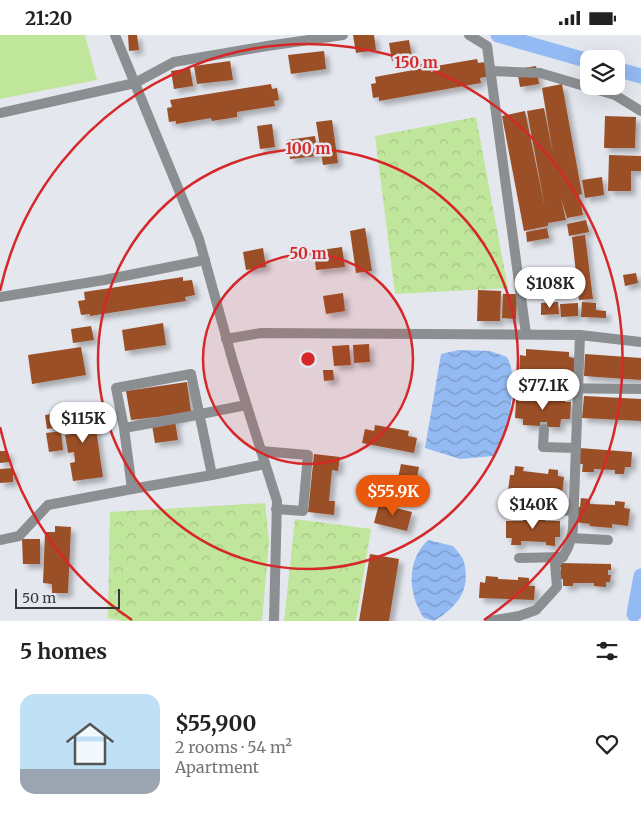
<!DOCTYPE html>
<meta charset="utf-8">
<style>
body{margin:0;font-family:Merriweather,serif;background:#f6f6f6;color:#222;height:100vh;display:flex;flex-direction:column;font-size:19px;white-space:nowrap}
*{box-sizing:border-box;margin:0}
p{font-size:16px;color:#767676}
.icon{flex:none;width:28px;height:28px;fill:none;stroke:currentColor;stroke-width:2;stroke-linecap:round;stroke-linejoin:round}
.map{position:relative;height:586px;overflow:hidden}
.panel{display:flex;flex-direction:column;background:#fff;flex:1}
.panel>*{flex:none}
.buttons{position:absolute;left:580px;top:15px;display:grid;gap:10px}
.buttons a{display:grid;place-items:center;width:45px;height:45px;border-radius:10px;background:#fff;box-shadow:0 5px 20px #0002;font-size:25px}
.scale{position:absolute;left:15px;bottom:12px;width:105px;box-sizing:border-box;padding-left:5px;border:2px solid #37383b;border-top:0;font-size:14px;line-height:18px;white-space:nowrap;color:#37383b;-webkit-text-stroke:4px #e4e7ee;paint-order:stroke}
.price{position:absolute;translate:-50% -42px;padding:0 11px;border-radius:18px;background:#fff;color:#222;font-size:16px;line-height:32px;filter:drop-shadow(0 1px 2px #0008)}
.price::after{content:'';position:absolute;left:50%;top:30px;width:15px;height:11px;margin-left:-8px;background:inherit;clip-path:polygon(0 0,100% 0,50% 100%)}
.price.current{background:#ea580c;color:#fff}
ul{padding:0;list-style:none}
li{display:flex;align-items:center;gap:15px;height:125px;padding:0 20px}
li+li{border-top:1px solid #e0e0e0}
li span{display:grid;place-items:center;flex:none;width:140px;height:100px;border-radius:15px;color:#555}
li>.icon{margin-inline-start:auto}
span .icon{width:60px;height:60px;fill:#fffc;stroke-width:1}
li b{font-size:21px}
h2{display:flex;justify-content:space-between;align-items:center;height:60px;padding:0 20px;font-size:21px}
.status{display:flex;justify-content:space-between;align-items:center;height:35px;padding:0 25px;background:#fff;direction:ltr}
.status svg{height:14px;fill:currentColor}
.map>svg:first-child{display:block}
</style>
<div class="status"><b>21:20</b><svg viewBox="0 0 49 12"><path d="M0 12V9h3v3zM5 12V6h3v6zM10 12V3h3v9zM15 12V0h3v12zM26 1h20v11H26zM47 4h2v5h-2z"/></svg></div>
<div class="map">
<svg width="641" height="586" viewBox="0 0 641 586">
<defs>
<pattern id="forest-crowns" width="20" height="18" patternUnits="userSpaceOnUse" patternTransform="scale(1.25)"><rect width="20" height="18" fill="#bfe69b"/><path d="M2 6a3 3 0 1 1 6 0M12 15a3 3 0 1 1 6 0" fill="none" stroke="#a5c686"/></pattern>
<pattern id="water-waves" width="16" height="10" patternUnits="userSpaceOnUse" patternTransform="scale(1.25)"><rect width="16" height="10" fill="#94baf3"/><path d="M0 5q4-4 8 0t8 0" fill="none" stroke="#7a98c6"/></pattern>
<filter id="shadow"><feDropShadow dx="4.5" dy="4.5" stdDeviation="2.5" flood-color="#0004"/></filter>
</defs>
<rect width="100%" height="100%" fill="#e4e7ee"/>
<g fill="url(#forest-crowns)">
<path d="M476,82l32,171 -113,6 -20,-158z"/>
<path d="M265,468l4,38 -7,80h-139l-15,-3 2,-106z"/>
<path d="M295,484l76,10 -15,92h-72z"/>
</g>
<path fill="#bfe69b" d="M0,0h85l12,45 -97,19z"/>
<g fill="url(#water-waves)">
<path d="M459,315l31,1 17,6c6,11 5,19 5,31 -1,27 -5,45 -19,68l-33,3 -35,-11 16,-94z"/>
<path d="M428,505l25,6c4,5 10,11 11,16 7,29 -7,45 -30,59l-10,-3c-16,-23 -18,-58 4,-78z"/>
</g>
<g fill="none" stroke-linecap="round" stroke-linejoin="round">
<g stroke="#94baf3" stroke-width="15">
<path d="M498,0l91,26"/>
<path d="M616,34l25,7"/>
<path d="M634,579l7,-38"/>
</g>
</g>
<g fill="#9b4f26" filter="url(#shadow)">
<path d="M128,0h9l2,15 -10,1z"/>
<path d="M353,0h21l2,15 -20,3z"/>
<path d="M409,5l3,18 -20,3 -3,-18z"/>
<path d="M324,16l2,18 -35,5 -3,-19z"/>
<path d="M477,24l1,4 8,-1 3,14 -9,2 1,5 -102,18v-4l-6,1 -2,-14 5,-1 -1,-6 55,-10 1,5 6,-1 -1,-5z"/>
<path d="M230,26l3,19 -36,4 -3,-18z"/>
<path d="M536,31l3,18 -19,3 -3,-18z"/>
<path d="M190,33l3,18 -19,3 -3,-18z"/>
<path d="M271,49l1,5 5,-1 2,12 -5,1 1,5 -38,6v5l-25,4 -1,-3 -35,6v-3l-7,1 -2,-14 5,-1 -2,-7z"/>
<path d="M562,49l20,110 -3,1 4,20 -16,3 -6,-20 5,22 -18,3v3l-24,5 -22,-115 23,-5 20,97 -18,-97 17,-3 9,46 -11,-66z"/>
<path d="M605,81l31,1 -1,31h-31z"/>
<path d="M332,85l6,43 -15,2 -7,-43z"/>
<path d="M272,89l3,23 -15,2 -3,-23z"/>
<path d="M315,101l3,20 -28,3 -3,-19z"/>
<path d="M609,120l32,1v15h-10v20h-23z"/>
<path d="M602,142l2,18 -19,3 -3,-18z"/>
<path d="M586,185l3,12 -20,4 -2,-12z"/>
<path d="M365,193l7,43 -16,2 -6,-42z"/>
<path d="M547,193l2,10 -22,4 -1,-10z"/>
<path d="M585,200l8,64 -14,1 -7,-63z"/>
<path d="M342,212l3,20 -29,3 -2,-19z"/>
<path d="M263,213l3,19 -20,3 -3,-18z"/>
<path d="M636,238l2,10 -13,3 -2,-11z"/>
<path d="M183,242v4l9,-1 3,15 -10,2 1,4 -96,15v-2l-9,1 -3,-14 7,-1 -1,-8z"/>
<path d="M478,255l23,1 -1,30h-23z"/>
<path d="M343,258l2,18 -19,3 -3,-18z"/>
<path d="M503,259h14l-1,25 -14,-1z"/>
<path d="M558,267l1,12 -18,1v-12z"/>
<path d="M582,267l14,1v7l10,1v7l-25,-1z"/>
<path d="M578,268v13l-17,1 -1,-13z"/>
<path d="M163,288l3,22 -41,6 -3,-21z"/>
<path d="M91,291l3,14 -21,3 -2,-14z"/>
<path d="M369,309l1,18 -16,1 -1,-18z"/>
<path d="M349,310l2,20 -17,1 -2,-20z"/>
<path d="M81,312l5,28 -54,9 -4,-29z"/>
<path d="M526,314l43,3v5l6,1 -1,16h-9v9l-14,-1v-5h-7v4l-17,-1 1,-6 -9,-1 1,-18 6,1z"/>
<path d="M585,319l56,4v22l-57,-4z"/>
<path d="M323,335h10l1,10 -10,1z"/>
<path d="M187,347l4,30 -16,9 3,19 -23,3 -3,-18h5l-1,-8 -25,3 -5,-29z"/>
<path d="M584,361l57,3v22l-59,-3z"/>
<path d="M522,362l43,2v3h6l-1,17h-9l-1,8h-13v-5h-7v4l-17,-1v-6l-8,-1 1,-18 6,1z"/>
<path d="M93,373l10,69 -30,4 -3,-18 5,-1 -1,-10 -6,1 -3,-18 6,-1 -1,-7 -6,1 -2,-16z"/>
<path d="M59,378l2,14 -14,2 -2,-14z"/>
<path d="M375,390l34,6 -1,5 9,2 -3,15 -52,-10 3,-14 9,2z"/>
<path d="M61,396l2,19 -14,2 -3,-19z"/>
<path d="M579,413l53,4 -1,15h-6l-1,7h-9v-4l-21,-1v3h-12l1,-8h-5z"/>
<path d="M0,416h8l1,11 -9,1z"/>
<path d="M314,419l26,3 -2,14 -6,-1 -3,31h6l-1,14 -26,-3z"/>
<path d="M401,429l18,3 -7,34 -18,-3z"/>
<path d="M515,431l9,1 -1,4 25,3 1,-5 9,1v6l6,1 -2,17 -16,-2 -1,8 -22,-1 1,-7 -16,-1 2,-16h4z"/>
<path d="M13,433v14l-13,1v-14z"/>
<path d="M581,463l9,1v5l25,1v-4l10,1 -1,6 6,1 -2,17 -16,-2v4l-23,-2 1,-2 -16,-2 2,-15h4z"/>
<path d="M379,469l33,8 -5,19 -33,-8z"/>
<path d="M523,478l22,1v7h15v16h-5v9l-9,-1v-3l-25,-1v4h-10l1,-7h-6v-17h17z"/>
<path d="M55,491l16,1 -3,66h-16v-9l-9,-1 2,-51h10z"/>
<path d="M22,504h18v25h-17z"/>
<path d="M370,519l29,5 -10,62h-30z"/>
<path d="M559,528l52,1v6h-3v5h3l-1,7h-4v5l-12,-1v-3h-21v3h-10v-7h-4l2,-12 -2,1z"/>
<path d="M486,541l12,1v2l20,1v-3l11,1v8h6l-1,14 -55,-2 1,-16 5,1z"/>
</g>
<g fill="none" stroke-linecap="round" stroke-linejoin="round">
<g stroke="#8c8f91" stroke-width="10">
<path d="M115,0l84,204 34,123 44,139 -3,120"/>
<path d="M469,0l18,11 39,288"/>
<path d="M491,36l49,2 75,22 26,16"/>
<path d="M0,78l135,-30 39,-21 93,-16 76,-11"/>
<path d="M0,262l104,-17 101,-20"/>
<path d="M226,304l35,-6 319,2 61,7"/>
<path d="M541,353l100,1"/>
<path d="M124,393l8,61 80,-14 -21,-101 -75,14 8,40 67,-12 55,-11"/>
<path d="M544,394l-1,18 33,1"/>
<path d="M261,416l47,4 -5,56 -27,-2"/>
<path d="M212,440l53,-11"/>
<path d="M510,472l63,4"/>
<path d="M571,503l37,2"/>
<path d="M0,505l19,-4 29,-31 84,-16"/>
<path d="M519,523l44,-1"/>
<path d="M490,586l29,-5 17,-6 21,-23 -2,-23c12,-10 15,-19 18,-35l7,-194"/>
</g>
</g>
<circle cx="308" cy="324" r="105" fill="#d62828" fill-opacity=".12"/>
<g fill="none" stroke="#d62828" stroke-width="2.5">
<circle cx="308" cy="324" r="105"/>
<circle cx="308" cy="324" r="210"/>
<path d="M132 585A315 315 0 0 1 0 392M0 256A315 315 0 1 1 484 585"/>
</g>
<circle cx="308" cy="324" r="8" fill="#d62828" stroke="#e4e7ee" stroke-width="2.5"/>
<g font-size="15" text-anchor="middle" font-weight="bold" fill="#d62828" stroke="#e4e7ee" stroke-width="5" stroke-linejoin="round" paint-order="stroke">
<text x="416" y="33">150 m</text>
<text x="308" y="119">100 m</text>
<text x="308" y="224">50 m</text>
</g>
</svg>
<div class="buttons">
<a><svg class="icon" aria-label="layers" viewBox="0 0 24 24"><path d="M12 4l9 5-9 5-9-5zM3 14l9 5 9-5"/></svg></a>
</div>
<div class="scale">50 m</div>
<b class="price" style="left:550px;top:274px">$108K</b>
<b class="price" style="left:543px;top:376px">$77.1K</b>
<b class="price" style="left:83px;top:409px">$115K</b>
<b class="price current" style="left:393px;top:482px">$55.9K</b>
<b class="price" style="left:533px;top:495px">$140K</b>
</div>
<section class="panel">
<h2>5 homes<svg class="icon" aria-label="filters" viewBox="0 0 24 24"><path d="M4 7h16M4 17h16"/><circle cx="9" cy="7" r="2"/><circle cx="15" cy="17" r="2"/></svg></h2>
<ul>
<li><span style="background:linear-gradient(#bfe0f5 75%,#9aa5b1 0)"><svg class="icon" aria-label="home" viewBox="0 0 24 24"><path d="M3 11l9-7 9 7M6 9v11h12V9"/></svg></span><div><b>$55,900</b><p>2 rooms · 54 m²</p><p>Apartment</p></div><svg class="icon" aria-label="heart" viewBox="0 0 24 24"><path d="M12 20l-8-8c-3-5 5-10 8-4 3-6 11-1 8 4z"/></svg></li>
</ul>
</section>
